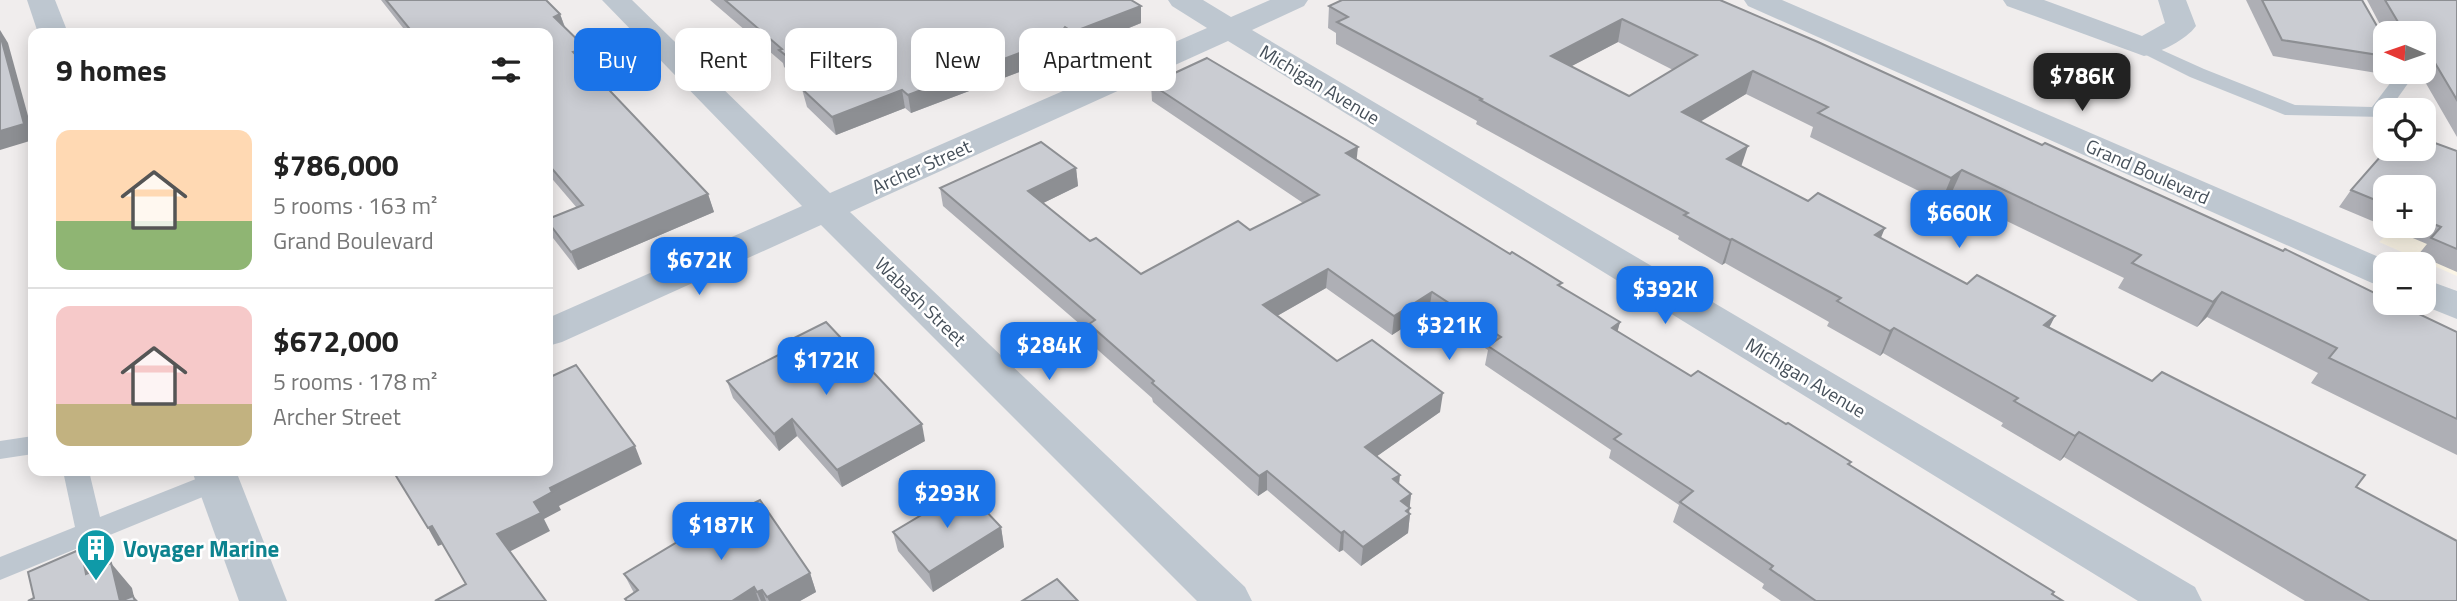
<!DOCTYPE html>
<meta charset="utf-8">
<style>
body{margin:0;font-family:"Titillium Web",sans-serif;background:#f2f2f2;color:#222;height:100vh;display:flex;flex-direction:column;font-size:26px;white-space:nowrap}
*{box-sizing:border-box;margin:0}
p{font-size:23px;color:#767676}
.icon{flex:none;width:38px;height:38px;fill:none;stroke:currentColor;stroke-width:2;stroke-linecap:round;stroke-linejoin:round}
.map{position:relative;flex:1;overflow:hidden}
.details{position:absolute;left:28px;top:28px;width:525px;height:448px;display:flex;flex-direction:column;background:#fff;border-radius:14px;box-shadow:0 4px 18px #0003}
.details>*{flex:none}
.guide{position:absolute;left:574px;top:28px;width:665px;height:63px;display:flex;gap:14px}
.needle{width:46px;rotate:272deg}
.fabs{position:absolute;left:2373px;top:21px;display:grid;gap:14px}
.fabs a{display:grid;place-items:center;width:63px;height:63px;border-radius:14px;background:#fff;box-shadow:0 4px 18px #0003;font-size:35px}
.price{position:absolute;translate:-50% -60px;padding:0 16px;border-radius:14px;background:#1a73e8;color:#fff;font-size:23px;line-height:46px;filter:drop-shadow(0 2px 4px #0008)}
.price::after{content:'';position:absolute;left:50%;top:42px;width:21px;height:16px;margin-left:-10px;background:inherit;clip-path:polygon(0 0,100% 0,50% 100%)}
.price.on{background:#222;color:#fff}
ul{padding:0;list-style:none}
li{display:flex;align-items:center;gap:21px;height:175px;padding:0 28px}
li+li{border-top:2px solid #e0e0e0}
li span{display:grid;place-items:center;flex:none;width:196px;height:140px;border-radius:14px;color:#555}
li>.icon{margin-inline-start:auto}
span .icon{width:84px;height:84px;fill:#fffc;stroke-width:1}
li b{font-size:30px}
h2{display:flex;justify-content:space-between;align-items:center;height:84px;padding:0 28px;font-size:30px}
.tag{padding:0 24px;border-radius:14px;background:#fff;box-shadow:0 4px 18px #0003;font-size:24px;line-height:63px}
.tag.on{background:#1a73e8;color:#fff}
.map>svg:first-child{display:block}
</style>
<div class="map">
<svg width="2457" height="601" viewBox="0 0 2457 601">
<rect width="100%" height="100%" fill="#f0eded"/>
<path fill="#fbf5e6" d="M2457,222v54l-78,-34 17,-16z"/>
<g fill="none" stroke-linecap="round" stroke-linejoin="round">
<g fill="#bec7d0" fill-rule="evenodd">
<path d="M2144,42l60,27 91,36 77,2 19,-25 -6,-10v-1l18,1 6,10 -20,28h-4l-1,7 -99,-2 -95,-38 -52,-26 -3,-4z"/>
<path d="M33,436v18l-33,5v-18z"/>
<path d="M63,471h26l11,46 116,-46 11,2 4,7 -4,7 -227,93v-23l75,-30z"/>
</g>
<g fill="#bec7d0" fill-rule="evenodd">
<path d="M27,0h28l13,33h-30z"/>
<path d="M602,0h30l198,193 377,-165 -35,-22 -4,-6h35l28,17 39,-17h38l-4,6 -52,24 943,557 7,14h-64l-910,-560 -378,171 395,375 7,14h-55l-376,-376 -259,117 -14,4v-28l254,-112z"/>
<path d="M1744,0h38l613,264h-10v22l-13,-3 -624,-277z"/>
<path d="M2003,0h41l98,36 23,-13 -7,-23h28l10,26c-10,14 -35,26 -52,30l-137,-50z"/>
<path d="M2424,279l33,12v28l-40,-16h7z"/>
<path d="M192,471h44l51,130h-48z"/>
</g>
</g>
<g fill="#aeafb5" fill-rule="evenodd">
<path d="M381,0h165l14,14 5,13 26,38 -4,1 121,128 6,18 -136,58 -25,-32 -5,-13v-6l29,-11 -29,-34v-141h-141z"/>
<path d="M710,0h421l10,23 -66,27 -9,-6 -11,17h-7l-137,52 -6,-5 -69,27 -29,-28 -5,-18 7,-2 -25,-20 -1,-4z"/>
<path d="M1720,0l737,332v123l-146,-72 7,-10 -111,-56 -10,10 -79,-39 6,-10 -173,-84 -10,8 -131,-65 3,-10 -67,-33 -46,28 41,44 226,118 88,32 -6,12 307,159 101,114h-152l-241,-144 -4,4 -59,-35 2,-3 -120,-70 -3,3 -53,-30 2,-4 -104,-59 -3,2 -44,-26 1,-3 -203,-112 1,-3 -141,-77v-11l-8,-5 1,-22zM1618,42l55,28 -44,26 -58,-30z"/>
<path d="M2246,0h116l23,40v30l-2,4 -110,-18z"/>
<path d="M2367,0h90v137l-33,-57 -15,-2 -4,-6h19v-39l-39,1z"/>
<path d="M1151,84l206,75 204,128 59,35 -3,9 74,45 95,48 65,38 -1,3 213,136h-282l-19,-13 2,-4 -91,-62 6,-17 -70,-47 2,-8 -126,-85 3,-15 -59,-39 -37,24 -66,-47 -49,28 60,45 103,51 -63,44 22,28 12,10 -2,14v5l1,1 -2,19 -47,33 -18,-16 -4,2 -72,-62 -9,6 -105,-94 -1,-4 -62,-55 -1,-11 -146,-126 -3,-18 136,-20 2,18 -35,17 47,38 51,33 109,-44 53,-27 -151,-102z"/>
<path d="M2457,151v121l-39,-17 9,-11 -88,-37 12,-17zM2385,187h39v39h-39z"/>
<path d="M794,338l131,103 -83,46 -45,-51 -18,15 -46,-53 -6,-17 69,-35z"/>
<path d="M1001,527l3,20 -71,45 -35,-41 -5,-19z"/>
<path d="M810,573l6,19 -16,9h-174l-1,-2 9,-6 -10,-19z"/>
</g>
<g fill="#8d8f93">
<path d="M1141,6v17l-66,27 -2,-18z"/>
<path d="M560,14l6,17 -12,-14z"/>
<path d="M1622,19l-4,23 -71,37 4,-23z"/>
<path d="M1065,27l1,17 -11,17 -2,-18z"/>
<path d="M0,30l8,13 25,91v6l-33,10z"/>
<path d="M1046,43l2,18 -137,52 -3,-18z"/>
<path d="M586,48l5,17 -12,4 -6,-17z"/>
<path d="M1753,71l-7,23 -70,42 6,-24z"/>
<path d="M902,90l3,18 -69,27 -4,-18z"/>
<path d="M1748,146l-8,24 -13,-11z"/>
<path d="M1358,147l-2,18 -10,-12z"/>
<path d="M1076,168l2,18 -47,23 -3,-18z"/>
<path d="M1962,170l-11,24 -10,8 10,-24z"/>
<path d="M708,194l6,18 -136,58 -7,-18z"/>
<path d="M1885,228l-10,24v-17z"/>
<path d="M1732,239l-7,24 -3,2 8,-25z"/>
<path d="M1328,269l-2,19 -63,36v-19z"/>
<path d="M1432,292l-3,19 -37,24 2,-19z"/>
<path d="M2222,292l-15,25 -10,10 16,-25z"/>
<path d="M2055,316l-13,25 2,-16z"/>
<path d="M1620,322l-5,19 -3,-13z"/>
<path d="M1894,328l-11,25 -3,3 10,-25z"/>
<path d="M1443,393l-3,19 -77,54 2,-19z"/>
<path d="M792,419l5,17 -18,15 -5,-17z"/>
<path d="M922,424l3,17 -83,46 -5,-17z"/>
<path d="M2079,432l-15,25 -4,4 15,-25z"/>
<path d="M635,446l7,18 -83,42 2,4 -17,9 6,12 -43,22 -10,-19 53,-46z"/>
<path d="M1267,471v19l-9,6 1,-20z"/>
<path d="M1400,475l-2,19 -5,-15z"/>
<path d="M1411,494l-2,21 1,-1 -2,19 -47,33 2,-19 38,-46z"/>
<path d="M432,526l11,18 -5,2 -10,-18z"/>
<path d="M1001,527l3,20 -71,45 -4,-20z"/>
<path d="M1344,531l-1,19 -4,2 2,-19z"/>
<path d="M81,549l22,26 -17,-1z"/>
<path d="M111,563l21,25 2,9 4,4h-18z"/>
<path d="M810,573l6,19 -16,9h-31l-2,-4z"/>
<path d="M754,587l5,14h-27z"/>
<path d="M762,590l4,11h-5l-4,-9z"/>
</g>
<g fill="#caccd2" stroke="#8d8f93" stroke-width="2" fill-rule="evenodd">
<path d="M386,0h160l14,14 -6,3 32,31 -13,4 135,142 -137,58 -23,-30v-3l35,-14 -35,-41v-131h-135z"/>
<path d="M725,0h406l10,6 -68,26 -8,-5 -12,16h-7l-138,52 -6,-5 -70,27 -30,-28 19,-6 -42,-33 3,-1z"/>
<path d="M1342,0h378l98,42 224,103 3,-2 238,108 2,-2 100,49v5h11l61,29v87l-128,-61 8,-10 -115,-56 -9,10 -81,-39 9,-8 -179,-85 -11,8 -133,-65 10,-6 -75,-36 -71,41 66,34 -21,13 81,42 10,-8 67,35 -10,7 92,49 10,-9 78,41 -11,9 108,56 10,-9 203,103 -9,12 101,54v60h-87l-291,-169 -4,4 -61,-35 4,-3 -124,-70 -4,3 -53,-30 4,-3 -109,-59 -2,1 -46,-25 4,-2 -208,-113 2,-1 -145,-77 11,-5 -19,-11zM1622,19l75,36 -68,41 -78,-40z"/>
<path d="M2262,0h100l23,40v16l-103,-16z"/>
<path d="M2385,0h72v100l-22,-37 -11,-1v-29h-27l1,-11z"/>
<path d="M0,34l24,90 -24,7z"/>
<path d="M1207,58l151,89 -12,6 164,101 2,-2 50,31 -4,2 62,37 -8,6 79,48 7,-5 88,53 2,-1 63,39 -3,2 206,128 -2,2 11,7h-247l-46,-32 3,-3 -93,-64 13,-11 -79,-52 7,-5 -133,-88 13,-9 -69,-45 -38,24 -66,-47 -65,36 74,56 35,-21 71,53 -78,54 35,28 -7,4 18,15 -10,7 9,7 -4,3 4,3 -47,33 -19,-16 -3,2 -74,-62 -8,5 -107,-93 2,-2 -65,-57 6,-4 -155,-132 101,-46 35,26 -48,23 62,50 6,-3 45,36 97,-53 12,9 69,-35 -168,-111z"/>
<path d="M2424,139l33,12v98l-26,-11 10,-11 -17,-7v-33h-39v17l-34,-14 36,-41h37z"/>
<path d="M826,322l96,102 -85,46 -45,-51 -18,15 -47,-53 73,-37 -6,-6z"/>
<path d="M576,365l59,81 -85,42 2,4 -18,10 7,11 -44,21 49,67h-111l31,-17 -34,-58 -4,2 -35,-57h155v-93z"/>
<path d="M965,489l36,38 -72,45 -36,-40z"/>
<path d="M760,500l50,73 -43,24 -5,-7 -5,2 -3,-5 -22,14h-105l-2,-2 13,-9 -14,-16 65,-39z"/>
<path d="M81,549l5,25 25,-11 9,38h-92l6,-3 -6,-26z"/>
<path d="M1057,579l21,22h-56z"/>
<path d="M133,596l2,5h-14z"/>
</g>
<defs>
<symbol id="building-pin" viewBox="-11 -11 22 30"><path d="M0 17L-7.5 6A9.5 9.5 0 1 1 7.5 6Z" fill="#0f9aa8" stroke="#fff"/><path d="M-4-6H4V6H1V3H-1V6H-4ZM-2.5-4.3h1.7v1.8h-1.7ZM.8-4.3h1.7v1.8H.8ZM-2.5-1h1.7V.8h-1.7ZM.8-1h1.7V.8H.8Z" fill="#fff"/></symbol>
</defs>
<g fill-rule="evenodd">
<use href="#building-pin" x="74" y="526" width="44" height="60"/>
</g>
<g text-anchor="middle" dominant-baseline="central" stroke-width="5" stroke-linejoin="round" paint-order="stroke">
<g font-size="19" fill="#46505a" stroke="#fff">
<text transform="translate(1320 84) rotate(31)">Michigan Avenue</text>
<text transform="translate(921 166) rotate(-24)">Archer Street</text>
<text transform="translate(2148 171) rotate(24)">Grand Boulevard</text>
<text transform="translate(921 301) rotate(44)">Wabash Street</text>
<text transform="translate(1806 377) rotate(31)">Michigan Avenue</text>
</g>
<g font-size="23" font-weight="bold" fill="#0d838f" stroke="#fff" text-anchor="start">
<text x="123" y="548">Voyager Marine</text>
</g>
</g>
</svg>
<div class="fabs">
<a><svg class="needle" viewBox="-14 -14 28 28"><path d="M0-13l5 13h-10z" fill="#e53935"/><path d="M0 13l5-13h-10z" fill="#767676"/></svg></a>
<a><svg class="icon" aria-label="locate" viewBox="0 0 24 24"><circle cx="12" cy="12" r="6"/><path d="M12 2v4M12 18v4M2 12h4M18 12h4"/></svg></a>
<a>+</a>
<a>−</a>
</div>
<b class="price on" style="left:2082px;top:113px">$786K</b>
<b class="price" style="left:1959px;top:250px">$660K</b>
<b class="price" style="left:699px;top:297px">$672K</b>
<b class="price" style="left:1665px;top:326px">$392K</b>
<b class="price" style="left:1449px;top:362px">$321K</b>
<b class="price" style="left:1049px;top:382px">$284K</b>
<b class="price" style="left:826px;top:397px">$172K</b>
<b class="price" style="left:947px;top:530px">$293K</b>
<b class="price" style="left:721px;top:562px">$187K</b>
<div class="guide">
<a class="tag on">Buy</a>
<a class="tag">Rent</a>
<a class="tag">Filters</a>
<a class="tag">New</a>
<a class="tag">Apartment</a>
</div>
<section class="details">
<h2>9 homes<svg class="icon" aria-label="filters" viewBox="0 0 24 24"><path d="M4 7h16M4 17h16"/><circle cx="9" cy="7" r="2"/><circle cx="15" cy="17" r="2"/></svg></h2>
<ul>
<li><span style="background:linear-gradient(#ffd9b3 65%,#8fb573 0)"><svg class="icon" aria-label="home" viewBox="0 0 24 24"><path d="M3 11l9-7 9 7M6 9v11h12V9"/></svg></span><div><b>$786,000</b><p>5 rooms · 163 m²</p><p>Grand Boulevard</p></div></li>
<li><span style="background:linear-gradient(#f6c9c9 70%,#c2b280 0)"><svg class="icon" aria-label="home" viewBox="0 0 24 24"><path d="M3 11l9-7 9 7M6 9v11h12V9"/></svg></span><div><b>$672,000</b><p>5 rooms · 178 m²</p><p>Archer Street</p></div></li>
</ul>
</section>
</div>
